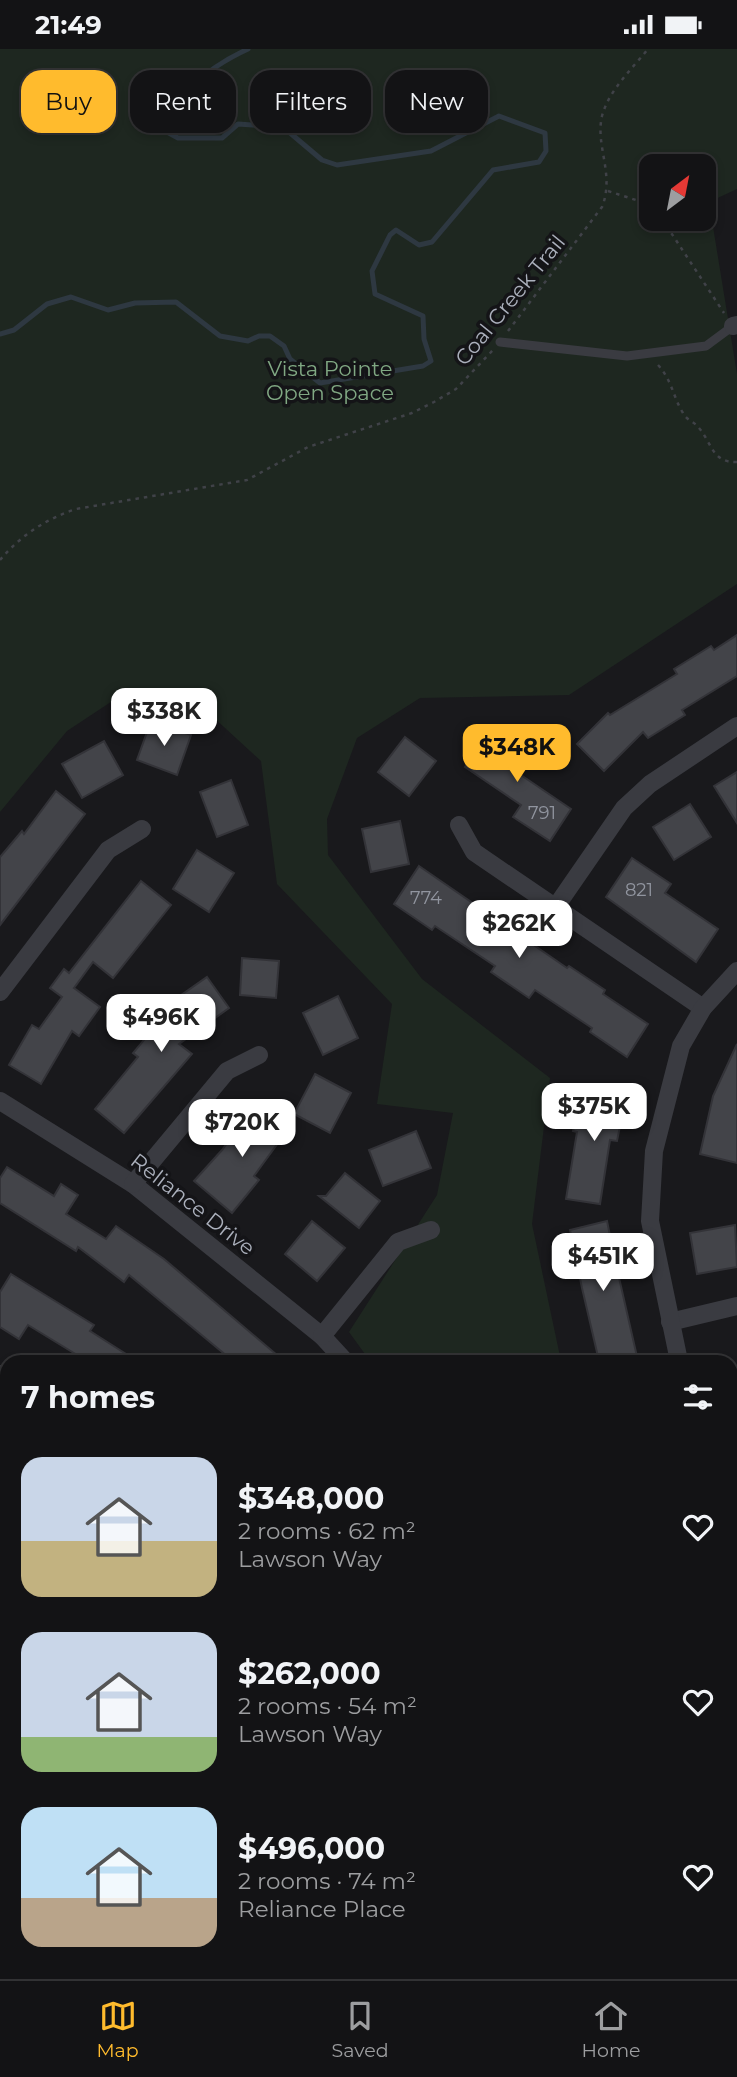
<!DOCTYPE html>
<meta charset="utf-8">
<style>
body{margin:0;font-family:Montserrat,sans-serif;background:#202022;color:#f1f3f6;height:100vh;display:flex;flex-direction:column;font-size:26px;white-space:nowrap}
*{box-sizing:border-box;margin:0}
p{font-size:23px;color:#9d9ea0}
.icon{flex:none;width:38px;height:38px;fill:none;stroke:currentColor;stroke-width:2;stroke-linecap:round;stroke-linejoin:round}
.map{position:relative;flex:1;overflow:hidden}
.panel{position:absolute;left:0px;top:1306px;width:738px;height:625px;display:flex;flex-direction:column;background:#131315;border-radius:21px 21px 0 0;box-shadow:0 4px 10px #0003,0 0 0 2px #323234}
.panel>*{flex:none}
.banner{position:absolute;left:21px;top:21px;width:696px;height:63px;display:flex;gap:14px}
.needle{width:46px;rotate:32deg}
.buttons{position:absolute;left:639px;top:105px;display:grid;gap:14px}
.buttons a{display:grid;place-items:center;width:77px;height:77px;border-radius:14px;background:#131315;box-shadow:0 4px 10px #0003,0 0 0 2px #323234;font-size:35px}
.price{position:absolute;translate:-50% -60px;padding:0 16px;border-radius:14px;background:#fff;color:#222;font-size:23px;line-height:46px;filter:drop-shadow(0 2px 4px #0008)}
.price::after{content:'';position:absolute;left:50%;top:42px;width:21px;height:16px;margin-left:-10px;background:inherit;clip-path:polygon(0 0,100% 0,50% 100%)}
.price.on{background:#ffbb2d;color:#111}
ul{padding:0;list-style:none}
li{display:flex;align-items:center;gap:21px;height:175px;padding:0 21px}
li span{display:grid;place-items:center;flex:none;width:196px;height:140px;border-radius:21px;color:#555}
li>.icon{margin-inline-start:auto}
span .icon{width:84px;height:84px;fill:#fffc;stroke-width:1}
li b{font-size:30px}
h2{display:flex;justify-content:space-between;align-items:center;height:84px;padding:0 21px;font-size:30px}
.pill{padding:0 24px;border-radius:21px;background:#131315;box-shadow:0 4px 10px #0003,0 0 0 2px #323234;font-size:24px;line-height:63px}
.pill.on{background:#ffbb2d;color:#111}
.status{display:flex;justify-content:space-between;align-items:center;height:49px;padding:0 35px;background:#131315;direction:ltr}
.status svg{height:19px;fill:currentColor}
.dock{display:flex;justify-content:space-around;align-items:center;height:98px;border-top:2px solid #323234;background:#131315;font-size:19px;color:#9d9ea0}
.dock a{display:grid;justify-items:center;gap:4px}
.dock .on{color:#ffbb2d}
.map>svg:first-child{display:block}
</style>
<div class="status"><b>21:49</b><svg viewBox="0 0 49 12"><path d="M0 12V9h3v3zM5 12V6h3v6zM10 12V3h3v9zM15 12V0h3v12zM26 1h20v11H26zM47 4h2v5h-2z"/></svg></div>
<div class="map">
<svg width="737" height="1930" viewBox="0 0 737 1930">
<rect width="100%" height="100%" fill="#19191c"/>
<path fill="#1e2720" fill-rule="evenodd" d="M0,0h737v140l-28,13 28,172v210l-168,111 -149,3 -63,40 -30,81 1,36 94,124 128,99 -18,146 29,137h-191l-21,-29 88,-137 16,-82 -76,-9 15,-100 -115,-120 -16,-123 -49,-45 -83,-26 -62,41 -67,81zM651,117h53v53h-53z"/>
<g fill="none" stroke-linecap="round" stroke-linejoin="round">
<path stroke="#2e3841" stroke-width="5" d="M0,285l14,-4 33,-26 24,-7 37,13 27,-7 41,-1 44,34 28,5 11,-5h11l14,10 6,13 30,24 103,-17 8,-5 -7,-22 -1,-23 -48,-22 -3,-23 18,-36 6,-5 23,15 13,-3 61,-72 46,-8 7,-11 -1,-18 -46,-17 -68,35 -94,14 -15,-5 -39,-33 -45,-3 -16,14h-44l-11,-6c10,-41 44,-66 81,-83"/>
</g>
<g fill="#434449" stroke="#333338" stroke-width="2">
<path d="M737,586v41l-55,34 3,5 -37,23 -5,-6 -39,39 -27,-27 31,-31 2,2 67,-41 -3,-5 37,-23 3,4z"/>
<path d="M151,672l40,14 -14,40 -40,-15z"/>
<path d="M491,680l39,26 -12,18 53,36 -21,32 -37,-24 8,-12 -56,-38z"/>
<path d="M405,688l31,24 -27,35 -31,-24z"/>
<path d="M104,692l19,34 -41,23 -20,-34z"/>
<path d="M737,723v51l-23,-37z"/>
<path d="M231,731l17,45 -31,12 -17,-45z"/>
<path d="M56,742l29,23 -85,111v-68l22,-26 2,3z"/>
<path d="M690,755l21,33 -37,23 -21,-33z"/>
<path d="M400,772l9,43 -38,8 -9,-43z"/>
<path d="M197,801l37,23 -25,39 -36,-23z"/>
<path d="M632,809l39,26 -6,9 53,36 -22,33 -90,-65z"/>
<path d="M419,817l148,102 2,-2 36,24 -2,4 45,30 -21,33 -37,-25 2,-4 -57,-38 -6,8 -38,-26 4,-6 -60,-40 -3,4 -38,-26z"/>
<path d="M141,832l30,24 -58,73 -20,-16 -19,26 26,19 -21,29 -7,-5 -31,53 -32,-19 23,-40 7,4 23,-32 -12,-9 14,-19 5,4z"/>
<path d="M242,909l37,3 -3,37 -36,-3z"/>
<path d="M207,928l22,31 -50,36 13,10 -68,79 -29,-24 43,-52 -5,-4 37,-44 -3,-4z"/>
<path d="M338,947l20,42 -35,17 -20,-42z"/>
<path d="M737,995v119l-37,-9 13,-58z"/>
<path d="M315,1025l36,19 -21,40 -36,-19z"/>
<path d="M583,1039l43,9 -9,44 -7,-1 -10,64 -34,-5 11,-67 -4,-1z"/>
<path d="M256,1055l33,24 -35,48 5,4 -27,33 -38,-32 28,-31z"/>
<path d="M416,1082l15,37 -48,18 -14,-36z"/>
<path d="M7,1118l47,29 7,-12 17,11 -12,19 40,25 10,-13 48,33 120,102h-51l-104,-86 -5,7 -46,-35 -2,4 -76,-48v-25z"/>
<path d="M345,1124l35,28 -21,27 -40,-32h7z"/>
<path d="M312,1172l33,27 -28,33 -32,-27z"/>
<path d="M607,1172l8,39 23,101h-39l-17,-73 -12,-58z"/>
<path d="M735,1176l2,42 -40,7 -7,-41z"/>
<path d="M11,1225l83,51 -4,6 47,30h-50l-59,-36 -9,14 -19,-12v-35z"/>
</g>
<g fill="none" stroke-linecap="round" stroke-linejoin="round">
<g stroke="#404248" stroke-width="2.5" stroke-dasharray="3.5 5" stroke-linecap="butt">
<path d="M608,142l34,11 9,6"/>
<path d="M662,170l62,94"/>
<path d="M508,282l94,-124c13,-33 -7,-61 0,-91 7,-26 30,-47 46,-67"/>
<path d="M658,316c14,15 15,32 25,48 3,7 12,9 16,15 13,15 13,35 38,34"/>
<path d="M0,511c21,-25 46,-41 76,-51l171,-29 61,-33 104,-34 22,-11 22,-13 37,-39"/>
</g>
<path stroke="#3a3b41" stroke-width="9" d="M500,293l127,14 79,-10 27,-20"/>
<g stroke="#3a3b41" stroke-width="18">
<path d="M733,277l4,-1"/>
<path d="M459,776l15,27 229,156"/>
<path d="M555,859l69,-100 26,-24 87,-58"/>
<path d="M0,943l108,-142 34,-21"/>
<path d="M0,1052l133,83 189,152 23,25"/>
<path d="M133,1135l94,-113 32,-16"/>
<path d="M670,1273l67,-16"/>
<path d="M322,1287l76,-94 33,-12"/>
<path d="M679,1312l-29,-140 4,-70 27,-105 22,-38 34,-37"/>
<path d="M0,1325l7,4"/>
<path d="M732,1537l5,-1"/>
<path d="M732,1563l5,29"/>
<path d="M0,1567l7,4"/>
<path d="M732,1773l5,-10"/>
<path d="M400,1923l2,7"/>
<path d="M636,1930l4,-7"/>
</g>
<g stroke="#3a3b41" stroke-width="21">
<path d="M0,1764l7,5"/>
<path d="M160,1923l5,7"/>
</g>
</g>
<g text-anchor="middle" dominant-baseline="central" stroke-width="7" stroke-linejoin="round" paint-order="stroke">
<g font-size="18" fill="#91959f">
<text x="542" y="764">791</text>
<text x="639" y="841">821</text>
<text x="426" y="849">774</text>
</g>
<g font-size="21" fill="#abb0bc" stroke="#141417">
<text transform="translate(510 251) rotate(-51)">Coal Creek Trail</text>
<text transform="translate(193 1155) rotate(38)">Reliance Drive</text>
</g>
<g font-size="21" fill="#80a883" stroke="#141417">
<text x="330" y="319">Vista Pointe<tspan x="330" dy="24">Open Space</tspan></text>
</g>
</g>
</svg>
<div class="buttons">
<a><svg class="needle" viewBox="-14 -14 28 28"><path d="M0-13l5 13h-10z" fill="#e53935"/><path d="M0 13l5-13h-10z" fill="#9d9ea0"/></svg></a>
</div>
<b class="price" style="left:164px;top:699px">$338K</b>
<b class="price on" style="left:517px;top:735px">$348K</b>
<b class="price" style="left:519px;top:911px">$262K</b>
<b class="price" style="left:161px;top:1005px">$496K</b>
<b class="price" style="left:594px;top:1094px">$375K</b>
<b class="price" style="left:242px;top:1110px">$720K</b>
<b class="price" style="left:603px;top:1244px">$451K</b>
<div class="banner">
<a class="pill on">Buy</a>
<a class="pill">Rent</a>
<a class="pill">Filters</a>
<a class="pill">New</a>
</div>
<section class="panel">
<h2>7 homes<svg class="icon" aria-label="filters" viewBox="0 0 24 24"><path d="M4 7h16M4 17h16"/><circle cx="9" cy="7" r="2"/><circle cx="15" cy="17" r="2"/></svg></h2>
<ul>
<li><span style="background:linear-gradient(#c9d6e8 60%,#c2b280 0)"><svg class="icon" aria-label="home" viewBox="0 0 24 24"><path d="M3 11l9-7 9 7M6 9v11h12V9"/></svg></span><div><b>$348,000</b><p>2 rooms · 62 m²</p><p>Lawson Way</p></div><svg class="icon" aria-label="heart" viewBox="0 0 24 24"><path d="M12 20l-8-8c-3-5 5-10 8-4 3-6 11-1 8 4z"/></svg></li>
<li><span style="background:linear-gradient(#c9d6e8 75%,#8fb573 0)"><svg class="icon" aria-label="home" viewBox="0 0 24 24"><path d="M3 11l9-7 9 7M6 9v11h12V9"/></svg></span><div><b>$262,000</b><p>2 rooms · 54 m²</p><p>Lawson Way</p></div><svg class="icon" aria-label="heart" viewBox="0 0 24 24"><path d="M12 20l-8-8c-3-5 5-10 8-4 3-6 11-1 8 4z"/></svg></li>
<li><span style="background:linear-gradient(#bfe0f5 65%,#b9a48a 0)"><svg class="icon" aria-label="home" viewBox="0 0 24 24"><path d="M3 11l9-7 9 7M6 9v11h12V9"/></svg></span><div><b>$496,000</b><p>2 rooms · 74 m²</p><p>Reliance Place</p></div><svg class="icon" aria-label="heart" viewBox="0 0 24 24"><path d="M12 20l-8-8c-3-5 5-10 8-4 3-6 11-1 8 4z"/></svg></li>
</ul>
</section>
</div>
<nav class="dock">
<a class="on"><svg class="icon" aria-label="map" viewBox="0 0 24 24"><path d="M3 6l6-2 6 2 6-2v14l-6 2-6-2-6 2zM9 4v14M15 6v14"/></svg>Map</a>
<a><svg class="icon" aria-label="saved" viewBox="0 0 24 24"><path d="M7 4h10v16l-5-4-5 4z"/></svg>Saved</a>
<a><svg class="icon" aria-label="home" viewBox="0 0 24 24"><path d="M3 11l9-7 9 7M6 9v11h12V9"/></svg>Home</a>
</nav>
